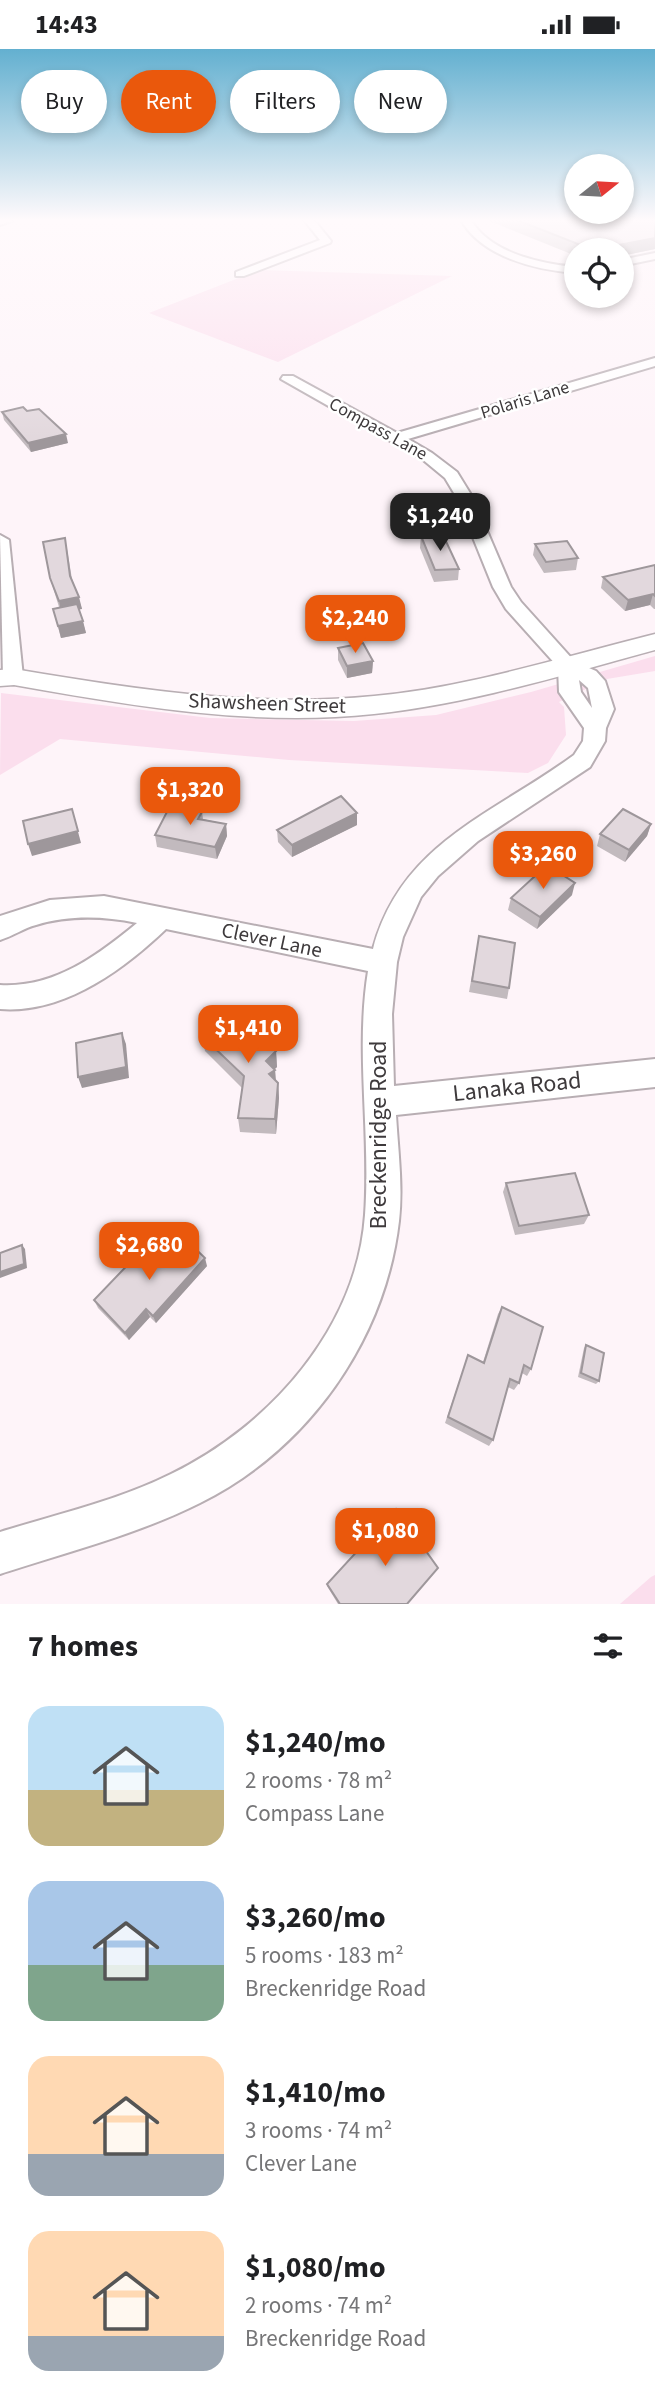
<!DOCTYPE html>
<meta charset="utf-8">
<style>
body{margin:0;font-family:"Source Sans 3",sans-serif;background:#f6f6f6;color:#202124;height:100vh;display:flex;flex-direction:column;font-size:26px;white-space:nowrap}
*{box-sizing:border-box;margin:0}
p{font-size:23px;color:#757577}
.icon{flex:none;width:38px;height:38px;fill:none;stroke:currentColor;stroke-width:2;stroke-linecap:round;stroke-linejoin:round}
.map{position:relative;height:1555px;overflow:hidden}
.details{display:flex;flex-direction:column;background:#fff;flex:1}
.details>*{flex:none}
.hud{position:absolute;left:21px;top:21px;width:614px;height:63px;display:flex;gap:14px}
.needle{width:46px;rotate:72deg}
.fabs{position:absolute;left:564px;top:105px;display:grid;gap:14px}
.fabs a{display:grid;place-items:center;width:70px;height:70px;border-radius:50%;background:#fff;box-shadow:0 4px 10px #0003;font-size:35px}
.price{position:absolute;translate:-50% -60px;padding:0 16px;border-radius:14px;background:#ea580c;color:#fff;font-size:23px;line-height:46px;filter:drop-shadow(0 2px 4px #0008)}
.price::after{content:'';position:absolute;left:50%;top:42px;width:21px;height:16px;margin-left:-10px;background:inherit;clip-path:polygon(0 0,100% 0,50% 100%)}
.price.selected{background:#222;color:#fff}
ul{padding:0;list-style:none}
li{display:flex;align-items:center;gap:21px;height:175px;padding:0 28px}
li span{display:grid;place-items:center;flex:none;width:196px;height:140px;border-radius:21px;color:#555}
li>.icon{margin-inline-start:auto}
span .icon{width:84px;height:84px;fill:#fffc;stroke-width:1}
li b{font-size:30px}
h2{display:flex;justify-content:space-between;align-items:center;height:84px;padding:0 28px;font-size:30px}
.pill{padding:0 24px;border-radius:32px;background:#fff;box-shadow:0 4px 10px #0003;font-size:24px;line-height:63px}
.pill.selected{background:#ea580c;color:#fff}
.status{display:flex;justify-content:space-between;align-items:center;height:49px;padding:0 35px;background:#fff;direction:ltr}
.status svg{height:19px;fill:currentColor}
.map>svg:first-child{display:block}
</style>
<div class="status"><b>14:43</b><svg viewBox="0 0 49 12"><path d="M0 12V9h3v3zM5 12V6h3v6zM10 12V3h3v9zM15 12V0h3v12zM26 1h20v11H26zM47 4h2v5h-2z"/></svg></div>
<div class="map">
<svg width="655" height="1555" viewBox="0 0 655 1555">
<rect width="100%" height="100%" fill="#fef4f9"/>
<g fill="#fbdeed">
<path d="M259,221l193,6 -174,86 -129,-49z"/>
<path d="M655,607v15l-48,8 -48,23 5,5 2,28 -18,28 -20,10 -239,-13 -229,-21 -60,36 1,-82 209,25 144,3 82,-6 95,-23z"/>
<path d="M655,1526v29h-35l31,-27z"/>
</g>
<g fill="none" stroke-linecap="round" stroke-linejoin="round">
<defs>
<g id="minor">
<path d="M0,171h14l-14,5z"/>
<path d="M304,171h10l17,21 -1,2 -86,33h-8v-4l84,-32z"/>
<path d="M461,171h10c19,33 70,44 105,47v6c-40,-3 -94,-16 -115,-53z"/>
<path d="M655,204v6l-34,7v-6z"/>
<path d="M655,309v8l-247,73 24,14 25,19 16,26 38,89 10,15 54,60 21,9 9,10 9,28 -8,19 -1,13 -15,26 -112,74 -40,35 -17,21 -18,40 -6,25 -5,52 2,72 261,-27v28l-259,28c2,35 7,71 3,106 -14,120 -91,228 -199,282 -64,32 -133,49 -200,71v-42c57,-18 117,-31 171,-58 99,-48 186,-146 194,-259 6,-82 -10,-163 3,-244l-202,-42c-44,42 -103,85 -166,80v-24c54,3 97,-29 137,-62 -35,-7 -67,-8 -101,2 -12,3 -23,11 -36,15v-24l50,-16 54,-4 269,53c28,-106 121,-135 201,-194l9,-14 1,-13 -25,-36 -1,-25 -52,-58 -13,-22 -36,-89 -12,-20 -23,-19 -141,-80 2,-3h10l104,57zM579,631l9,8 4,20 -11,-16z"/>
<path d="M0,486l9,5 14,137 -3,5h-14l-3,-5z"/>
</g>
<path id="major" d="M655,585v16c-92,25 -185,54 -281,64 -120,13 -242,-8 -360,-29l-14,1v-16l14,-1c118,20 240,39 360,27 96,-9 188,-39 281,-62z"/>
</defs>
<use href="#minor" stroke="#b8aeb3" stroke-width="4"/>
<use href="#major" stroke="#b8aeb3" stroke-width="3"/>
<use href="#minor" fill="#fff" fill-rule="evenodd"/>
<use href="#major" fill="#fff" fill-rule="evenodd"/>
</g>
<g fill="#c2babe">
<path d="M487,171h168v29l-34,7v-6h-45v6z"/>
<path d="M27,362l41,32 -37,9 -27,-32 -2,-8z"/>
<path d="M421,487l38,33 -1,11 -24,2 -14,-34z"/>
<path d="M535,495l43,14 -2,12 -32,3 -11,-18z"/>
<path d="M67,500l5,30 10,30h-3l7,24 -25,5 -8,-29 6,-2 -9,-29z"/>
<path d="M655,516v44h-1l-4,-4 -25,6 -24,-23 2,-11z"/>
<path d="M338,599l35,13 -1,12 -25,5 -9,-18z"/>
<path d="M202,763l1,7 23,5 1,12 -10,23 -60,-12 -2,-12z"/>
<path d="M651,775l-4,12 -22,26 -28,-16 3,-12z"/>
<path d="M357,776l-65,32 -14,-15 -1,-12z"/>
<path d="M572,846l-35,34 -29,-19 3,-12z"/>
<path d="M479,887l30,52 -2,11 -38,-7z"/>
<path d="M202,987l74,15 1,16 -2,2 1,12 2,2 1,15 -3,36 -36,-2 -2,-14 4,-30 -37,-37z"/>
<path d="M506,1134l83,32 -5,9 -69,11 -12,-43z"/>
<path d="M150,1211l57,6 -51,57 -6,-6 -21,23 -31,-32 -4,-8z"/>
<path d="M502,1258l29,62 -4,7 -5,-3 -3,10 -5,7 -6,-3 -15,53 -4,6 -44,-23 23,-68 15,7 15,-48z"/>
<path d="M586,1296l13,36 -3,3 -18,-7 6,-29z"/>
<path d="M327,1535l80,20h-69l-11,-18z"/>
</g>
<g fill="#9e979b">
<path d="M655,189v11l-34,7v-6h-28z"/>
<path d="M66,385l2,9 -37,9 -3,-9z"/>
<path d="M653,545l-3,11 -25,6 3,-11z"/>
<path d="M79,548l3,12 -21,4 -2,-12z"/>
<path d="M83,572l3,12 -25,5 -3,-12z"/>
<path d="M373,612l-1,12 -25,5v-12z"/>
<path d="M72,760l9,34 -49,13 -4,-12z"/>
<path d="M357,764v12l-65,32v-12z"/>
<path d="M226,775l1,12 -10,23 -2,-12z"/>
<path d="M651,775l-4,12 -22,26 4,-12z"/>
<path d="M575,834l-3,12 -35,34 3,-12z"/>
<path d="M122,984l4,11 3,34 -47,10 -4,-11z"/>
<path d="M276,1002l1,16 -10,9 -1,-15z"/>
<path d="M275,1021l1,15 -7,-11z"/>
<path d="M278,1034l1,15 -3,36 -1,-15z"/>
<path d="M22,1196l3,4 2,19 -27,10v-6z"/>
<path d="M205,1209l2,8 -51,57 -3,-7z"/>
<path d="M146,1260l4,8 -21,23 -4,-7z"/>
</g>
<g fill="#e2d8dd" stroke="#9e979b" stroke-width="2">
<path d="M517,171h138v18l-62,12z"/>
<path d="M23,358l4,4 12,-2 27,25 -38,9 -26,-31z"/>
<path d="M443,486l16,34 -24,1 -14,-34z"/>
<path d="M65,489l5,38 9,21 -20,4 -9,-23 -7,-36z"/>
<path d="M567,492l11,17 -32,4 -11,-18z"/>
<path d="M655,516v31l-2,-2 -25,6 -25,-23z"/>
<path d="M77,555l6,17 -25,5 -5,-17z"/>
<path d="M363,594l10,18 -26,5 -9,-18z"/>
<path d="M341,747l16,17 -65,32 -15,-15z"/>
<path d="M170,757l32,6 -4,7 28,5 -11,23 -60,-12z"/>
<path d="M72,760l6,22 -50,13 -5,-23z"/>
<path d="M623,760l28,15 -22,26 -29,-16z"/>
<path d="M547,816l28,18 -35,34 -29,-19z"/>
<path d="M479,887l36,7 -6,45 -37,-7z"/>
<path d="M233,962l43,40 -10,10 9,9 -6,4 9,9 -3,36 -37,-1 6,-42 -42,-40z"/>
<path d="M122,984l4,34 -48,10 -2,-34z"/>
<path d="M575,1124l14,42 -70,11 -13,-43z"/>
<path d="M177,1182l28,27 -52,58 -7,-7 -21,24 -31,-33 47,-49 9,9z"/>
<path d="M22,1196l2,19 -24,8v-19z"/>
<path d="M502,1258l41,20 -12,42 -7,-4 -5,18 -9,-4 -17,61 -45,-23 20,-62 16,8z"/>
<path d="M586,1296l18,8 -5,28 -18,-8z"/>
<path d="M396,1460l42,59 -31,36h-67l-13,-20z"/>
</g>
<linearGradient id="sky" x2="0" y2="1"><stop stop-color="#63b0d0"/><stop offset="0.44" stop-color="#fffafc"/><stop offset="1" stop-color="#fffafc" stop-opacity="0"/></linearGradient>
<rect width="655" height="389" fill="url(#sky)"/>
<g text-anchor="middle" dominant-baseline="central" stroke-width="5" stroke-linejoin="round" paint-order="stroke">
<g font-size="18" fill="#3e3a3c" stroke="#fff">
<text transform="translate(525 351) rotate(-17)">Polaris Lane</text>
<text transform="translate(378 380) rotate(29)">Compass Lane</text>
</g>
<g font-size="21" fill="#3e3a3c" stroke="#fff">
<text transform="translate(267 654) rotate(2)">Shawsheen Street</text>
<text transform="translate(272 891) rotate(12)">Clever Lane</text>
</g>
<g font-size="24" fill="#3e3a3c" stroke="#fff">
<text transform="translate(517 1038) rotate(-6)">Lanaka Road</text>
<text transform="translate(378 1086) rotate(-90)">Breckenridge Road</text>
</g>
</g>
</svg>
<div class="fabs">
<a><svg class="needle" viewBox="-14 -14 28 28"><path d="M0-13l5 13h-10z" fill="#e53935"/><path d="M0 13l5-13h-10z" fill="#757577"/></svg></a>
<a><svg class="icon" aria-label="locate" viewBox="0 0 24 24"><circle cx="12" cy="12" r="6"/><path d="M12 2v4M12 18v4M2 12h4M18 12h4"/></svg></a>
</div>
<b class="price selected" style="left:440px;top:504px">$1,240</b>
<b class="price" style="left:355px;top:606px">$2,240</b>
<b class="price" style="left:190px;top:778px">$1,320</b>
<b class="price" style="left:543px;top:842px">$3,260</b>
<b class="price" style="left:248px;top:1016px">$1,410</b>
<b class="price" style="left:149px;top:1233px">$2,680</b>
<b class="price" style="left:385px;top:1519px">$1,080</b>
<div class="hud">
<a class="pill">Buy</a>
<a class="pill selected">Rent</a>
<a class="pill">Filters</a>
<a class="pill">New</a>
</div>
</div>
<section class="details">
<h2>7 homes<svg class="icon" aria-label="filters" viewBox="0 0 24 24"><path d="M4 7h16M4 17h16"/><circle cx="9" cy="7" r="2"/><circle cx="15" cy="17" r="2"/></svg></h2>
<ul>
<li><span style="background:linear-gradient(#bfe0f5 60%,#c2b280 0)"><svg class="icon" aria-label="home" viewBox="0 0 24 24"><path d="M3 11l9-7 9 7M6 9v11h12V9"/></svg></span><div><b>$1,240/mo</b><p>2 rooms · 78 m²</p><p>Compass Lane</p></div></li>
<li><span style="background:linear-gradient(#a9c7e8 60%,#7fa58c 0)"><svg class="icon" aria-label="home" viewBox="0 0 24 24"><path d="M3 11l9-7 9 7M6 9v11h12V9"/></svg></span><div><b>$3,260/mo</b><p>5 rooms · 183 m²</p><p>Breckenridge Road</p></div></li>
<li><span style="background:linear-gradient(#ffd9b3 70%,#9aa5b1 0)"><svg class="icon" aria-label="home" viewBox="0 0 24 24"><path d="M3 11l9-7 9 7M6 9v11h12V9"/></svg></span><div><b>$1,410/mo</b><p>3 rooms · 74 m²</p><p>Clever Lane</p></div></li>
<li><span style="background:linear-gradient(#ffd9b3 75%,#9aa5b1 0)"><svg class="icon" aria-label="home" viewBox="0 0 24 24"><path d="M3 11l9-7 9 7M6 9v11h12V9"/></svg></span><div><b>$1,080/mo</b><p>2 rooms · 74 m²</p><p>Breckenridge Road</p></div></li>
</ul>
</section>
